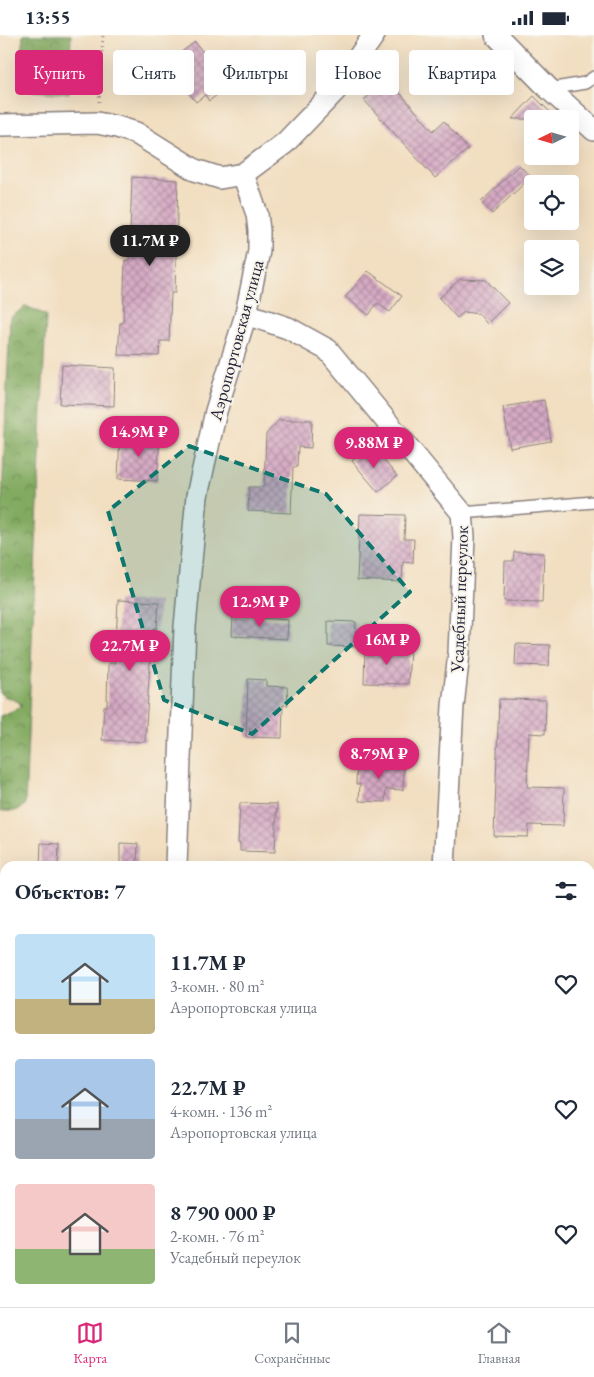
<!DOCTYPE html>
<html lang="ru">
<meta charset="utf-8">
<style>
body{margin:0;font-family:"EB Garamond",serif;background:#f2f2f3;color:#1f2937;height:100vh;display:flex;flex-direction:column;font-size:19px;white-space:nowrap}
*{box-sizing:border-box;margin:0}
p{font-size:16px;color:#747a83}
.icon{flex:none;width:28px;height:28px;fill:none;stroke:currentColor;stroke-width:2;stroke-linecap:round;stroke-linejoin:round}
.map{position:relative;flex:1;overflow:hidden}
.sheet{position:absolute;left:0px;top:826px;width:595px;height:446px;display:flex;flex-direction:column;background:#fff;border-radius:15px 15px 0 0;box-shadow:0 5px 20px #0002}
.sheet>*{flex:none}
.top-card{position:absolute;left:15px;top:15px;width:565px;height:45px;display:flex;gap:10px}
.needle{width:32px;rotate:265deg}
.buttons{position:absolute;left:524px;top:75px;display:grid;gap:10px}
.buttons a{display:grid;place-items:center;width:55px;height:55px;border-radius:5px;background:#fff;box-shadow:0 5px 20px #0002;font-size:25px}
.price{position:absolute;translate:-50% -42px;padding:0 11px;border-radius:18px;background:#db2777;color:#fff;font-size:16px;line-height:32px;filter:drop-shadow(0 1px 2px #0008)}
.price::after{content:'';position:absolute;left:50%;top:30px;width:15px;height:11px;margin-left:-8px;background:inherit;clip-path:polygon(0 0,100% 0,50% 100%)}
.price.on{background:#222;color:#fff}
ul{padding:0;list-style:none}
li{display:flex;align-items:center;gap:15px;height:125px;padding:0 15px}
li span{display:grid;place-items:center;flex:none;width:140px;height:100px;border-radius:5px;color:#555}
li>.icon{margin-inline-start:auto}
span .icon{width:60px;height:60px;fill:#fffc;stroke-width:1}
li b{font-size:21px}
h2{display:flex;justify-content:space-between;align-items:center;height:60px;padding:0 15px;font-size:21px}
.tag{padding:0 18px;border-radius:5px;background:#fff;box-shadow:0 5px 20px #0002;font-size:18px;line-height:45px}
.tag.on{background:#db2777;color:#fff}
.status{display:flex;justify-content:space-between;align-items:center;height:35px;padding:0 25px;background:#fff;direction:ltr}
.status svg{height:14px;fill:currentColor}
.tabs{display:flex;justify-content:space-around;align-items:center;height:70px;border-top:1px solid #e0e1e3;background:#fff;font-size:14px;color:#747a83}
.tabs a{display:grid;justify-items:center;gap:2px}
.tabs .on{color:#db2777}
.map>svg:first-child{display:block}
</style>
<div class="status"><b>13:55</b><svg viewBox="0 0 49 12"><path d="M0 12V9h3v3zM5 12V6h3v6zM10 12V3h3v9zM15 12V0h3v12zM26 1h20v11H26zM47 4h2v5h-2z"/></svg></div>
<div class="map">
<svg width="594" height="1272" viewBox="0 0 594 1272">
<defs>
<pattern id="forest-crowns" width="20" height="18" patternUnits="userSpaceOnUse" patternTransform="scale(1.25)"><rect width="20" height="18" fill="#82aa60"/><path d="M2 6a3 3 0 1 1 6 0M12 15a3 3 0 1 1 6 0" fill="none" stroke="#6a8a50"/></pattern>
<pattern id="building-cross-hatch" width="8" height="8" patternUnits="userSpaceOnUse" patternTransform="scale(1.25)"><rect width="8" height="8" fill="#d5a9c3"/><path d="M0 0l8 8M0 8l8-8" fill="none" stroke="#ac89a0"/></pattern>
</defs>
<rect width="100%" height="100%" fill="#f7f3e8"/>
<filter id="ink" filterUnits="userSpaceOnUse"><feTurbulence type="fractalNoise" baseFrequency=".02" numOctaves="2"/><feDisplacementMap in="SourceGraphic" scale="10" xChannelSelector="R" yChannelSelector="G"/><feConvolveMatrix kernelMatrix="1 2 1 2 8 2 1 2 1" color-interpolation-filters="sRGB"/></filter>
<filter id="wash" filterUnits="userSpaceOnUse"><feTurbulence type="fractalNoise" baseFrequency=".0096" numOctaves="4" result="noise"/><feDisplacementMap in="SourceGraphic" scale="20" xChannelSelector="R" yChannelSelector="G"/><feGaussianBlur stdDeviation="1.12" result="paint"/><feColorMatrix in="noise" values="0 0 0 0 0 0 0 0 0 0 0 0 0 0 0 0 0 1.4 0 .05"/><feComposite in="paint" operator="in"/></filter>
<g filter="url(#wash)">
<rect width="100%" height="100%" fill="#f2dec0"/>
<g fill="url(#forest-crowns)" stroke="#52664e">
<path d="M23,0h48l-2,59 -48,-4z"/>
<path d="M26,271l20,9 -21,490 -10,6h-15v-95l21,-9 -2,-5 -15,-6 -4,-3v-149l10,-226z"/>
<path d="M0,920l5,1v91l-5,3z"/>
<path d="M0,1040l5,3v25l-5,11z"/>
<path d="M0,1116l5,6v110l-5,3z"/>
</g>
<g id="blocks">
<g fill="url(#building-cross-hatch)">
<path d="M195,7l34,44 -20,15 -4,-6 -9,7 -21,-27 6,-4 -9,-12z"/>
<path d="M388,44l45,52 11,-10 24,28 -33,29 -71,-78z"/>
<path d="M534,61l23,23h-45z"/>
<path d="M519,130l12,12 -39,37 -11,-12z"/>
<path d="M132,142l46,3 -3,113h-4l-2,48h-9l-1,15 -41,-1 2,-32h3l2,-63 4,1z"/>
<path d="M368,236l34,25 -12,16 -13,-9 -8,12 -24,-18z"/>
<path d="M460,244l26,1 22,23 -21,21 -8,-10 -15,-2 -7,6 -18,-20z"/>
<path d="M62,330l53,3 -1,38 -54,-2z"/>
<path d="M544,365l7,41 -41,7 -7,-41z"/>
<path d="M279,385h33l-1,28 -13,-1 -1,20h-4l-2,46 -43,-2 1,-24h15l2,-53z"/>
<path d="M120,400l40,2 -3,44 -39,-2z"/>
<path d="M371,410l26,31 -19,16 -26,-31z"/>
<path d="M360,479l45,1 -1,24h10l-1,24 -10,-1 -1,20 -45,-2z"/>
<path d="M514,517l30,1 -2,49 -38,-1 1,-40h8z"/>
<path d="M118,565l41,2 -2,26h-3l-1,19h-2l-6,95 -43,-2 2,-34h3l1,-43h7z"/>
<path d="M233,581l55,4 -1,19 -55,-3z"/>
<path d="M328,586l28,1 -1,25 -27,-1z"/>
<path d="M516,609l34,1 -1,21 -34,-1z"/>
<path d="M365,612l45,2 -2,35 -44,-1z"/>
<path d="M248,644l18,1v6l21,1 1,18h-5l-1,33 -36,-1z"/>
<path d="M499,664l47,1 -1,34 -16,-1 -2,54 37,1 -1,38 -34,-1 -1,12 -34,-1z"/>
<path d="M357,726l47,2 -1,27 -17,-1 -1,13 -26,-1 1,-17h-4z"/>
<path d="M240,768l37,1 -2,48 -35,-1v-8h-2z"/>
<path d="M41,808l18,1 -1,22h-18z"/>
<path d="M120,808l18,1 -1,22h-17z"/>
</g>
</g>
</g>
<g filter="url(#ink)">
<use href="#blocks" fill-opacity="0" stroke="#8a807e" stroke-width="1"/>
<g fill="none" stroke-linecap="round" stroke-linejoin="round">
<defs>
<g id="service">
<path d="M549,54l36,-6 9,-6"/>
<path d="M462,478l132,-11"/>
</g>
<g id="minor">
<path d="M496,0l53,54 45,41"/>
<path d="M0,90l97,-2 20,4 19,6 59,37 25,8 23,-4 42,-31 50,-52 39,-56"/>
<path d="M246,279l42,14 40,22 134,163 2,24 -5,116 -6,53 -9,160"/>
<path d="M176,831l9,-239 12,-131 19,-85 30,-97 13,-63v-21l-2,-16 -14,-40"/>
<path d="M0,1262h5"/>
<path d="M112,1268l123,4"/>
<path d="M408,1272v-4"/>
</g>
</defs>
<use href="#service" stroke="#8a807e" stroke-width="14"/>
<use href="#minor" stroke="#8a807e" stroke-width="24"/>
<g stroke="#8a807e" stroke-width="3" stroke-dasharray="1 4" stroke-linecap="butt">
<path d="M99,67l4,-67"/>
<path d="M40,1268v4"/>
</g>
<use href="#service" stroke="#fff" stroke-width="11"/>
<use href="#minor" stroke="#fff" stroke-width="21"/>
</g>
</g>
<path fill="#0f766e" fill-opacity="0.2" stroke="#0f766e" stroke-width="4" stroke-dasharray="10 6" stroke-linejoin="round" d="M189,411l137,48 84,98 -158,142 -88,-34 -56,-189z"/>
<g text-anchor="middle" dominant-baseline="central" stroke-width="4" stroke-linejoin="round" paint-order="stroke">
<g font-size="18" fill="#22223b" stroke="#f7f3e8">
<text transform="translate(236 305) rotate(-75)">Аэропортовская улица</text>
<text transform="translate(459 564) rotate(-88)">Усадебный переулок</text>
</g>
</g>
</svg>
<div class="buttons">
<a><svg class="needle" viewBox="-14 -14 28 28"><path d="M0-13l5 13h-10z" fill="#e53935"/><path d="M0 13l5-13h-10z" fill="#747a83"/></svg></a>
<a><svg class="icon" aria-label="locate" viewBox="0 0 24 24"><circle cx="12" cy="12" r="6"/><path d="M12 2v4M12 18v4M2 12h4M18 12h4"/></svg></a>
<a><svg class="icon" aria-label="layers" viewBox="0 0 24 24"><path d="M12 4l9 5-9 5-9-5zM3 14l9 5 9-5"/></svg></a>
</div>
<b class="price on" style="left:150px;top:232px">11.7M ₽</b>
<b class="price" style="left:139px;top:423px">14.9M ₽</b>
<b class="price" style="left:374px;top:434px">9.88M ₽</b>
<b class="price" style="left:260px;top:593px">12.9M ₽</b>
<b class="price" style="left:387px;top:631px">16M ₽</b>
<b class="price" style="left:130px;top:637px">22.7M ₽</b>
<b class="price" style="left:379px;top:745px">8.79M ₽</b>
<div class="top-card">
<a class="tag on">Купить</a>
<a class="tag">Снять</a>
<a class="tag">Фильтры</a>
<a class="tag">Новое</a>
<a class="tag">Квартира</a>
</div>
<section class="sheet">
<h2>Объектов: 7<svg class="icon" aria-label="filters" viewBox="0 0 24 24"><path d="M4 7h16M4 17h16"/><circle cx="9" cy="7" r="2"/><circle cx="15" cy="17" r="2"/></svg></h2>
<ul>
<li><span style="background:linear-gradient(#bfe0f5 65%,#c2b280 0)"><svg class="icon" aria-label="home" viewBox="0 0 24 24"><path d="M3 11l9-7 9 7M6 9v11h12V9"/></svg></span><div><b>11.7M ₽</b><p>3-комн. · 80 m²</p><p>Аэропортовская улица</p></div><svg class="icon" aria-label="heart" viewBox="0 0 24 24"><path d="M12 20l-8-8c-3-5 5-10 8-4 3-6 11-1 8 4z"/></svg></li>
<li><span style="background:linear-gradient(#a9c7e8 60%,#9aa5b1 0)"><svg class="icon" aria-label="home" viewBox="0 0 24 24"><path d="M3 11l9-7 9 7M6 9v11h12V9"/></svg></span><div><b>22.7M ₽</b><p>4-комн. · 136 m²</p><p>Аэропортовская улица</p></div><svg class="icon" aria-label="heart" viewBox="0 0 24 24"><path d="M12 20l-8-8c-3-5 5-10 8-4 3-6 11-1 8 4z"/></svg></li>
<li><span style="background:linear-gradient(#f6c9c9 65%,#8fb573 0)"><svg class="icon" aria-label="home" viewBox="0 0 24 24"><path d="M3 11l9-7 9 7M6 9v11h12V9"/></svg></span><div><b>8 790 000 ₽</b><p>2-комн. · 76 m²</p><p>Усадебный переулок</p></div><svg class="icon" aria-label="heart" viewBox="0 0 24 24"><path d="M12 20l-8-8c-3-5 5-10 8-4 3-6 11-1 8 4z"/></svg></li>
</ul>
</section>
</div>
<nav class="tabs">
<a class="on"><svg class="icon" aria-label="map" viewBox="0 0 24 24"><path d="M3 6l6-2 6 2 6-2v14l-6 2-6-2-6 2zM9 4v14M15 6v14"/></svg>Карта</a>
<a><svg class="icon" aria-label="saved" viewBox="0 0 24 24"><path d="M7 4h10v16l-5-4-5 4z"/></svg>Сохранённые</a>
<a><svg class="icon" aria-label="home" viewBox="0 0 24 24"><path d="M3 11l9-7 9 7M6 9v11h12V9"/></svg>Главная</a>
</nav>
